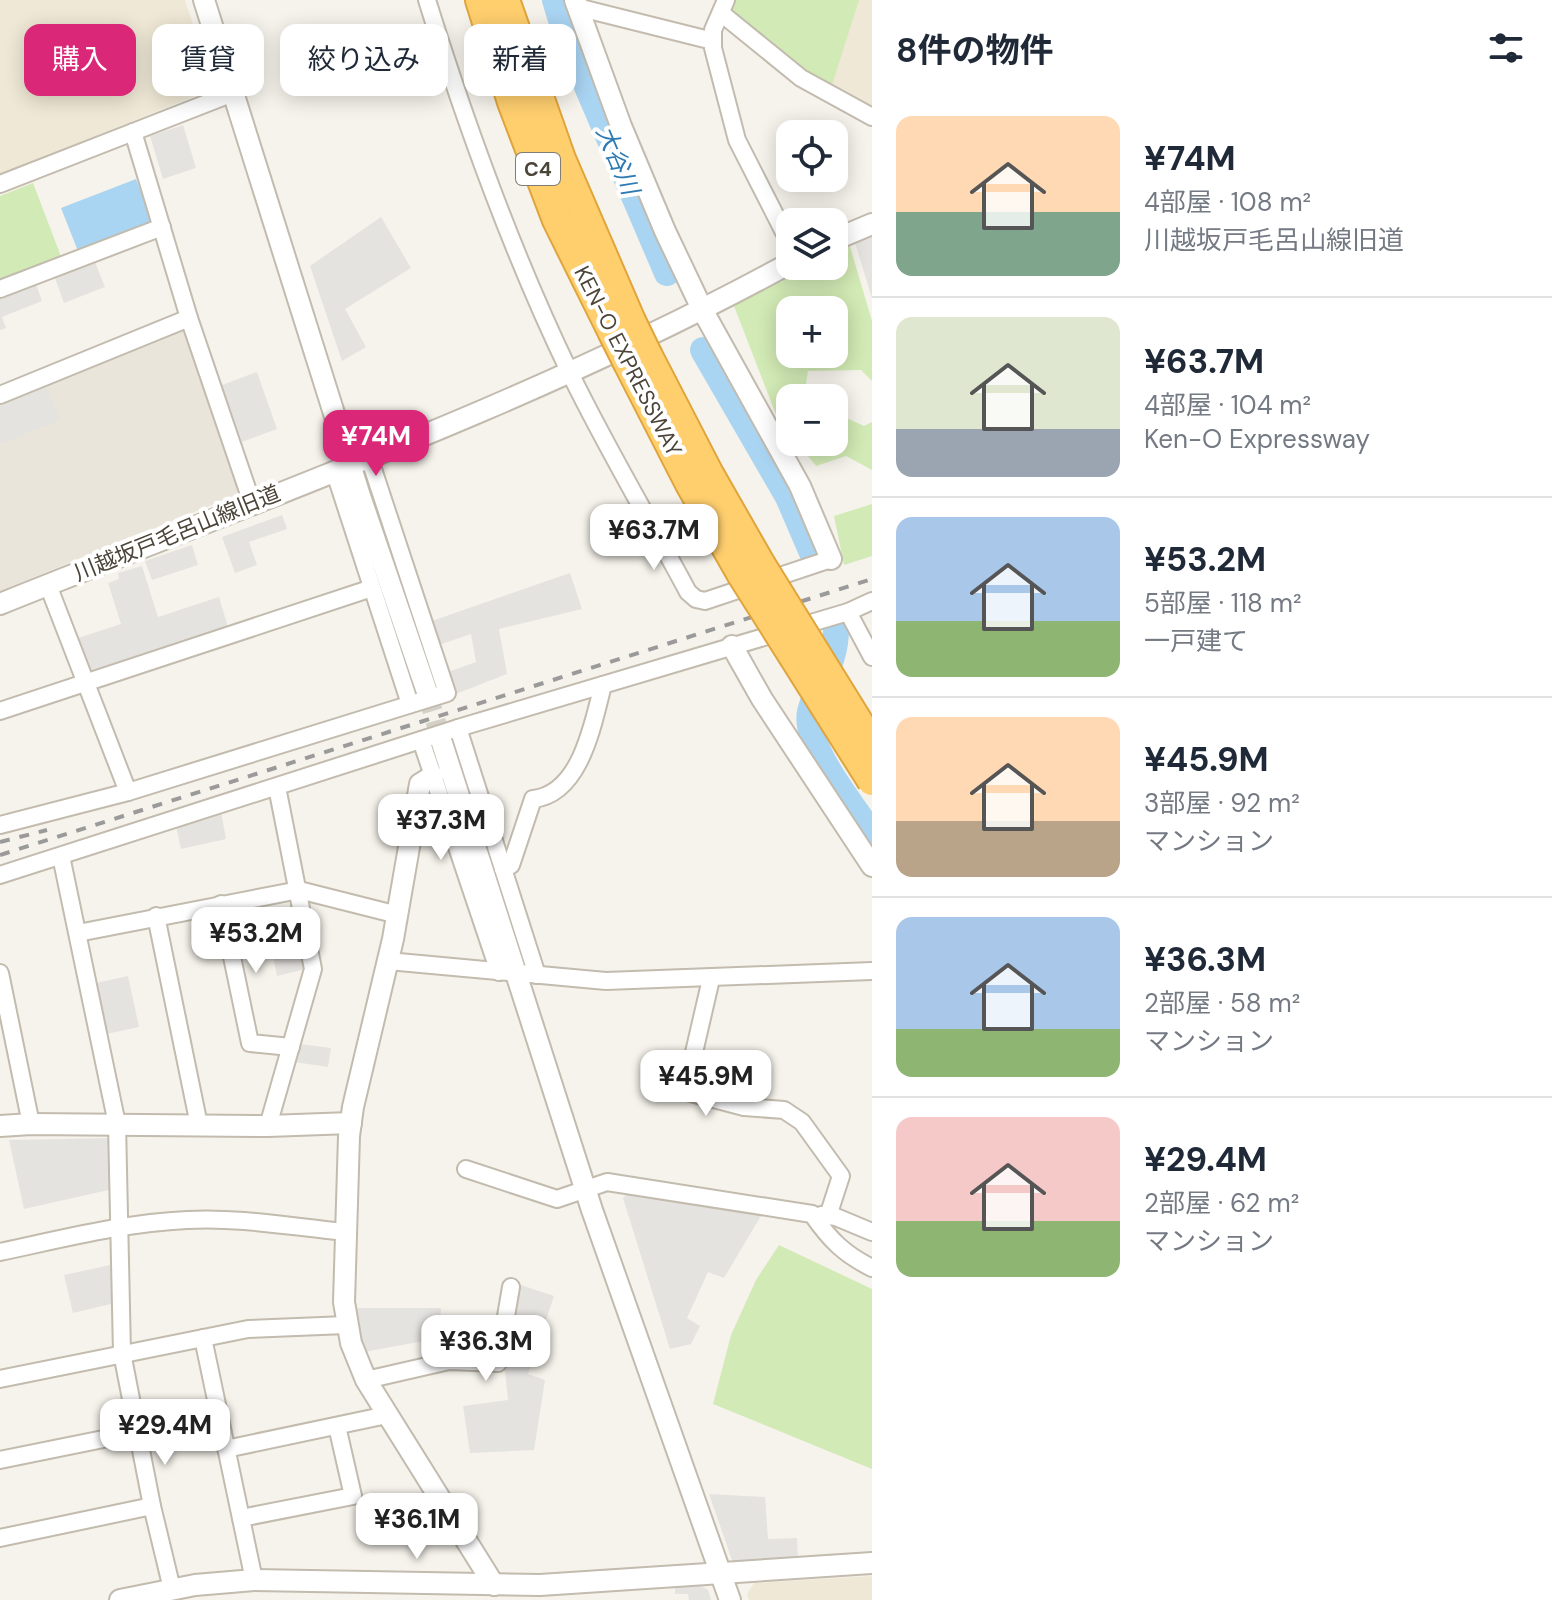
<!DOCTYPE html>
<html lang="ja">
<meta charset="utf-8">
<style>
body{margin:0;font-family:"DM Sans","Noto Sans JP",sans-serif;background:#f2f2f3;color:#1f2937;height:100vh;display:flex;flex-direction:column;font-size:30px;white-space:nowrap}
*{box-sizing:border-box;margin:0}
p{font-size:26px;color:#747a83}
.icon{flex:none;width:44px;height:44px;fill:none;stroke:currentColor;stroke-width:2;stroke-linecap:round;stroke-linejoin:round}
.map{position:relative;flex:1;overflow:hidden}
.side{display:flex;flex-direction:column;background:#fff;width:680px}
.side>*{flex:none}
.guide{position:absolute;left:24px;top:24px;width:728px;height:72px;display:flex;gap:16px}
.tools{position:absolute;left:776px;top:120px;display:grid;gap:16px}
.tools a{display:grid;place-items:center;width:72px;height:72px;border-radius:16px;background:#fff;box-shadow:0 4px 20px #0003;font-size:40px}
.price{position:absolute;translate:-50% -68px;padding:0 18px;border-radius:16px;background:#fff;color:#222;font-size:26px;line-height:52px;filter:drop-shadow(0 2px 4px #0008)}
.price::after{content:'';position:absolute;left:50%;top:48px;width:24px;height:18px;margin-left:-12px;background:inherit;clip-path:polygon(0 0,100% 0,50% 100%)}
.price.current{background:#db2777;color:#fff}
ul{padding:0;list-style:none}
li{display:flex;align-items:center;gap:24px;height:200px;padding:0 24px}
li+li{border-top:2px solid #e0e1e3}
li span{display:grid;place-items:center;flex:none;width:224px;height:160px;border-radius:16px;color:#555}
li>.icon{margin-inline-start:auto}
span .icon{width:96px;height:96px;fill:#fffc;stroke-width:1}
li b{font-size:34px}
h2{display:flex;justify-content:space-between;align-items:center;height:96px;padding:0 24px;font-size:34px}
.tag{padding:0 28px;border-radius:16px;background:#fff;box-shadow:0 4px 20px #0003;font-size:28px;line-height:72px}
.tag.current{background:#db2777;color:#fff}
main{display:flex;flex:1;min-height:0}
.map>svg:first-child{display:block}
</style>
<main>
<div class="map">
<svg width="872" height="1600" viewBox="0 0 872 1600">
<rect width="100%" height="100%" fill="#f6f3ec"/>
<path fill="#eae5da" d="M183,330l7,3 49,155 -3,7 -236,96v-189z"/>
<g fill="#efe8d6">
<path d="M0,0h185l28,85 -3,5 -210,84z"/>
<path d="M731,0h141v112l-35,-19 -107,-79 -2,-6z"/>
<path d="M872,1576v24h-123l-2,-6 7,-11z"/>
</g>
<g fill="#d2eab5" fill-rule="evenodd">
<path d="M728,0h131l-27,85 -23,-11 -78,-62z"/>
<path d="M33,183l29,76 -62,24v-87z"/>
<path d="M849,243l23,78v60l-11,-11 -53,1 -4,27h-14v34l-15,-20 -41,-106 73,-40h27v-15zM790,310h44v44h-44z"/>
<path d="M834,412l30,14 8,-4v48l-26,-14 -30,10 -19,-24h37z"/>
<path d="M872,504v52l-28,9 -10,-49z"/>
<path d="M779,1245l93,44v180l-159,-65 18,-69 25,-55z"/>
</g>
<g fill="#e5e3e0">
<path d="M183,125l13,43 -33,11 -13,-43z"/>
<path d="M381,217l30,51 -66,41 21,38 -24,14 -32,-95z"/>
<path d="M872,237v61l-17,-55z"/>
<path d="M95,262l10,25 -41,16 -9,-25z"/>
<path d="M36,284l6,17 -40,16 4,11 -6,2v-32z"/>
<path d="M257,372l20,57 -35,13 -20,-57z"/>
<path d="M47,387l13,33 -60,24v-38z"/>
<path d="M282,515l5,14 -38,13 8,23 -22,8 -13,-36z"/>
<path d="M192,545l6,20 -46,15 -7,-19z"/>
<path d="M142,566l16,51 61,-20 9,30 -133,44 -7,-2 -10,-31 43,-14 -13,-41 11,-4 -1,-6z"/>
<path d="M570,573l12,36 -83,20 8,45 -54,21 -8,-22 31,-11 -5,-28 -35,12 -7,-24z"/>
<path d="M221,812l5,27 -45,10 -5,-23z"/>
<path d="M303,940l3,29 -29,7 -6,-29z"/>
<path d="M128,976l11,51 -33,7 -10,-51z"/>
<path d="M300,1044l31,4 -3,19 -34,-5z"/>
<path d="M109,1138l4,4v47l-89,20 -15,-69z"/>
<path d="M629,1192l133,22 -38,64 -16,-6 -21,46 13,8 -9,18 -21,5 -47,-151z"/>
<path d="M115,1264v39l-42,10 -9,-38z"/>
<path d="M515,1283l39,13 -26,78 17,6 -11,70 -64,3 -7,-47 45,-6 -5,-48z"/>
<path d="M353,1308h88l-2,30 -74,14z"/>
<path d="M709,1494l56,3 3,42 29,-1 1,24 -64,4z"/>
<path d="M698,1584l10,6 3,10h-22l-1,-6h-13v-9z"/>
</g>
<path fill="#a9d4f2" d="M136,179l17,43 -75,29 -17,-43z"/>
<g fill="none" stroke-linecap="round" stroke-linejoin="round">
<g stroke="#a9d4f2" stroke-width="26">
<path d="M555,0l12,40 100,233"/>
<path d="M703,350l85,147 25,58"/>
<path d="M836,629c0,36 -18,51 -26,83 -7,33 44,95 62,122"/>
</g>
<path stroke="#d4d0c8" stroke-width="20" stroke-dasharray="20 10" stroke-linecap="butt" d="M427,692l15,51"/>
<defs>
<g id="minor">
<path d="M427,0c40,128 85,253 143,373 36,74 79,146 118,219l8,7 9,2 126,-42"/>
<path d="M726,0l-13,30v18l24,92 53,104"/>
<path d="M577,7l136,34"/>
<path d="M721,13l80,65 71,39"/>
<path d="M133,132l56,186 63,185"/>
<path d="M0,184l233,-91"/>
<path d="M0,289l162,-62"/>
<path d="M0,395l189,-77"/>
<path d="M334,470l76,234"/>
<path d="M48,585l80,207"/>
<path d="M848,612l24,-11"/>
<path d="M0,711l372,-123"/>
<path d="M458,728l390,-116 24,45"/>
<path d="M421,740l78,232"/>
<path d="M0,825l128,-33 319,-99 -78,-236"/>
<path d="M61,856l56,268 5,229 30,153 20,83"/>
<path d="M503,869l8,-4 22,-66c48,-5 60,-76 70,-114"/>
<path d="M0,875l458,-147 79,247"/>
<path d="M221,904l29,139 41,4"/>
<path d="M156,916l43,209"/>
<path d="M78,933l221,-43 99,25"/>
<path d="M388,961l218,20 266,-10"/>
<path d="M0,973l31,151"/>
<path d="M711,979l-25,108 5,6 53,14 40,3 18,12 39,54 -13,40"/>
<path d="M268,1126l45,-157 -36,-182"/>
<path d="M466,1169l91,30 50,-17 205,32c18,26 32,40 60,54"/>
<path d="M821,1215l15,2 36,15"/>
<path d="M0,1252c62,-13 123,-29 187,-32 52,-3 106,7 158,12"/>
<path d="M203,1338l51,242"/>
<path d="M0,1379l248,-50 98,-4"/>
<path d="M366,1380l83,-19 49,2 13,-76"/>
<path d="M226,1449l161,-34"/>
<path d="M0,1460l138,-28"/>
<path d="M241,1518l112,-22 -16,-70"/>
<path d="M0,1538l152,-32"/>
</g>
<g id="tertiary">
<path d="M204,0l156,496 67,196"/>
<path d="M575,0l46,126 44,105 38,80 97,175 31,73"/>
<path d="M834,240l38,-16"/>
<path d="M0,604c266,-107 538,-203 790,-341"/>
<path d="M732,646l30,53 110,167"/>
<path d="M442,743l150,467 138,390"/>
<path d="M433,776l-13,8 -27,155 -40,168 -4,29 -5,166 7,41 15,37 128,205"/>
<path d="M0,1126l31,-2 237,2 83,-3"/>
<path d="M120,1600l75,-15 59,-5 286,5 332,-22"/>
</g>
<g id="motorway">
<path d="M480,0l32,102 45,118 55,111"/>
<path d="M505,0l56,159 70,162"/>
<path d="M648,356l61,118 52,91"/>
<path d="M628,363l62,121 52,91"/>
</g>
</defs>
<use href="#minor" stroke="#c2bbae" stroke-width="20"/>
<use href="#tertiary" stroke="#c2bbae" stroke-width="24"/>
<use href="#motorway" stroke="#e0a43c" stroke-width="32"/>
<use href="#minor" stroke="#fff" stroke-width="16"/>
<use href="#tertiary" stroke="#fff" stroke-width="20"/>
<use href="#motorway" stroke="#ffcf6e" stroke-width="28"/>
<g stroke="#9a9a9a" stroke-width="4" stroke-dasharray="10 10" stroke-linecap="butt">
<path d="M0,842l47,-12"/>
<path d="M0,855l872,-276"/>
</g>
<defs>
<g id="motorway-bridge">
<path d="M631,321l17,35"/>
<path d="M612,331l16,32"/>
<path d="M761,565l111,179"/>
<path d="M742,575l130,206"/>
</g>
</defs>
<use href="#motorway-bridge" stroke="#e0a43c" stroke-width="32" stroke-linecap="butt"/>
<use href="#motorway-bridge" stroke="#ffcf6e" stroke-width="28"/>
</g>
<g text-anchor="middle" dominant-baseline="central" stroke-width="8" stroke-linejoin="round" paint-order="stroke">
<rect fill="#fff" stroke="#817c74" stroke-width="2" x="516" y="153" width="44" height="32" rx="6"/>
<g font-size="20" font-weight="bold" fill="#4b4439">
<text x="538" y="169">C4</text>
</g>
<g font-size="22" fill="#4b4439" stroke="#fff">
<text transform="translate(628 361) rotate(63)">KEN-O EXPRESSWAY</text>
<text transform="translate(177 533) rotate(-22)">川越坂戸毛呂山線旧道</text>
</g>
<g font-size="24" font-style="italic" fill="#2e7ab2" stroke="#fff">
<text transform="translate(618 160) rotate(67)">大谷川</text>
</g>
</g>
</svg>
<div class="tools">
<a><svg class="icon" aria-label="locate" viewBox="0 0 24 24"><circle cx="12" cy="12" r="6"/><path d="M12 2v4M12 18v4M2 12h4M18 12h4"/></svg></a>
<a><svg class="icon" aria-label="layers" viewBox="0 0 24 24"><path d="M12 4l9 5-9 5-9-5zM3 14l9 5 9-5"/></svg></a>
<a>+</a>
<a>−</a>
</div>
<b class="price current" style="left:376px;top:478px">¥74M</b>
<b class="price" style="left:654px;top:572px">¥63.7M</b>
<b class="price" style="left:441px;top:862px">¥37.3M</b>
<b class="price" style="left:256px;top:975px">¥53.2M</b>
<b class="price" style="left:706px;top:1118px">¥45.9M</b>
<b class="price" style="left:486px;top:1383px">¥36.3M</b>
<b class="price" style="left:165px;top:1467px">¥29.4M</b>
<b class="price" style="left:417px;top:1561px">¥36.1M</b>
<div class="guide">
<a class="tag current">購入</a>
<a class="tag">賃貸</a>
<a class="tag">絞り込み</a>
<a class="tag">新着</a>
</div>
</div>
<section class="side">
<h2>8件の物件<svg class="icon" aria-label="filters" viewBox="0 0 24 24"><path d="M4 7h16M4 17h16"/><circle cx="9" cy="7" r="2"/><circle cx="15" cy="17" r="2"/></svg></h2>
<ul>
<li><span style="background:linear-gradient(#ffd9b3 60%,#7fa58c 0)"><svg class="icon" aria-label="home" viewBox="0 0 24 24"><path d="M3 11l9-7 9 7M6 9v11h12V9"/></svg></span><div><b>¥74M</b><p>4部屋 · 108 m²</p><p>川越坂戸毛呂山線旧道</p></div></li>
<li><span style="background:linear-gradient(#dfe7d0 70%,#9aa5b1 0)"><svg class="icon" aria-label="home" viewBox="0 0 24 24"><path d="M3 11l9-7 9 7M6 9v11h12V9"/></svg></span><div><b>¥63.7M</b><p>4部屋 · 104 m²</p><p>Ken-O Expressway</p></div></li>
<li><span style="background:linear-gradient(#a9c7e8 65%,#8fb573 0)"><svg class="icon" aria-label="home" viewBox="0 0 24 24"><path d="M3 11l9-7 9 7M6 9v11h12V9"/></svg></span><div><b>¥53.2M</b><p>5部屋 · 118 m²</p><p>一戸建て</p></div></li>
<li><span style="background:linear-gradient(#ffd9b3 65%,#b9a48a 0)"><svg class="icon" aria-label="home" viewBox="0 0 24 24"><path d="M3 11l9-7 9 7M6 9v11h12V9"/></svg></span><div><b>¥45.9M</b><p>3部屋 · 92 m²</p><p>マンション</p></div></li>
<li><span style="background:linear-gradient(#a9c7e8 70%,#8fb573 0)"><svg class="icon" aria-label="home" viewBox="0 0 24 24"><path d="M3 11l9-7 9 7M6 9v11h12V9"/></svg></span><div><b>¥36.3M</b><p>2部屋 · 58 m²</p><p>マンション</p></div></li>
<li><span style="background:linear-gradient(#f6c9c9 65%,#8fb573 0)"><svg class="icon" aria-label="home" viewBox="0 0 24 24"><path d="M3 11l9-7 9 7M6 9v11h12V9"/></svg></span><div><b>¥29.4M</b><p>2部屋 · 62 m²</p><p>マンション</p></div></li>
</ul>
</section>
</main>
